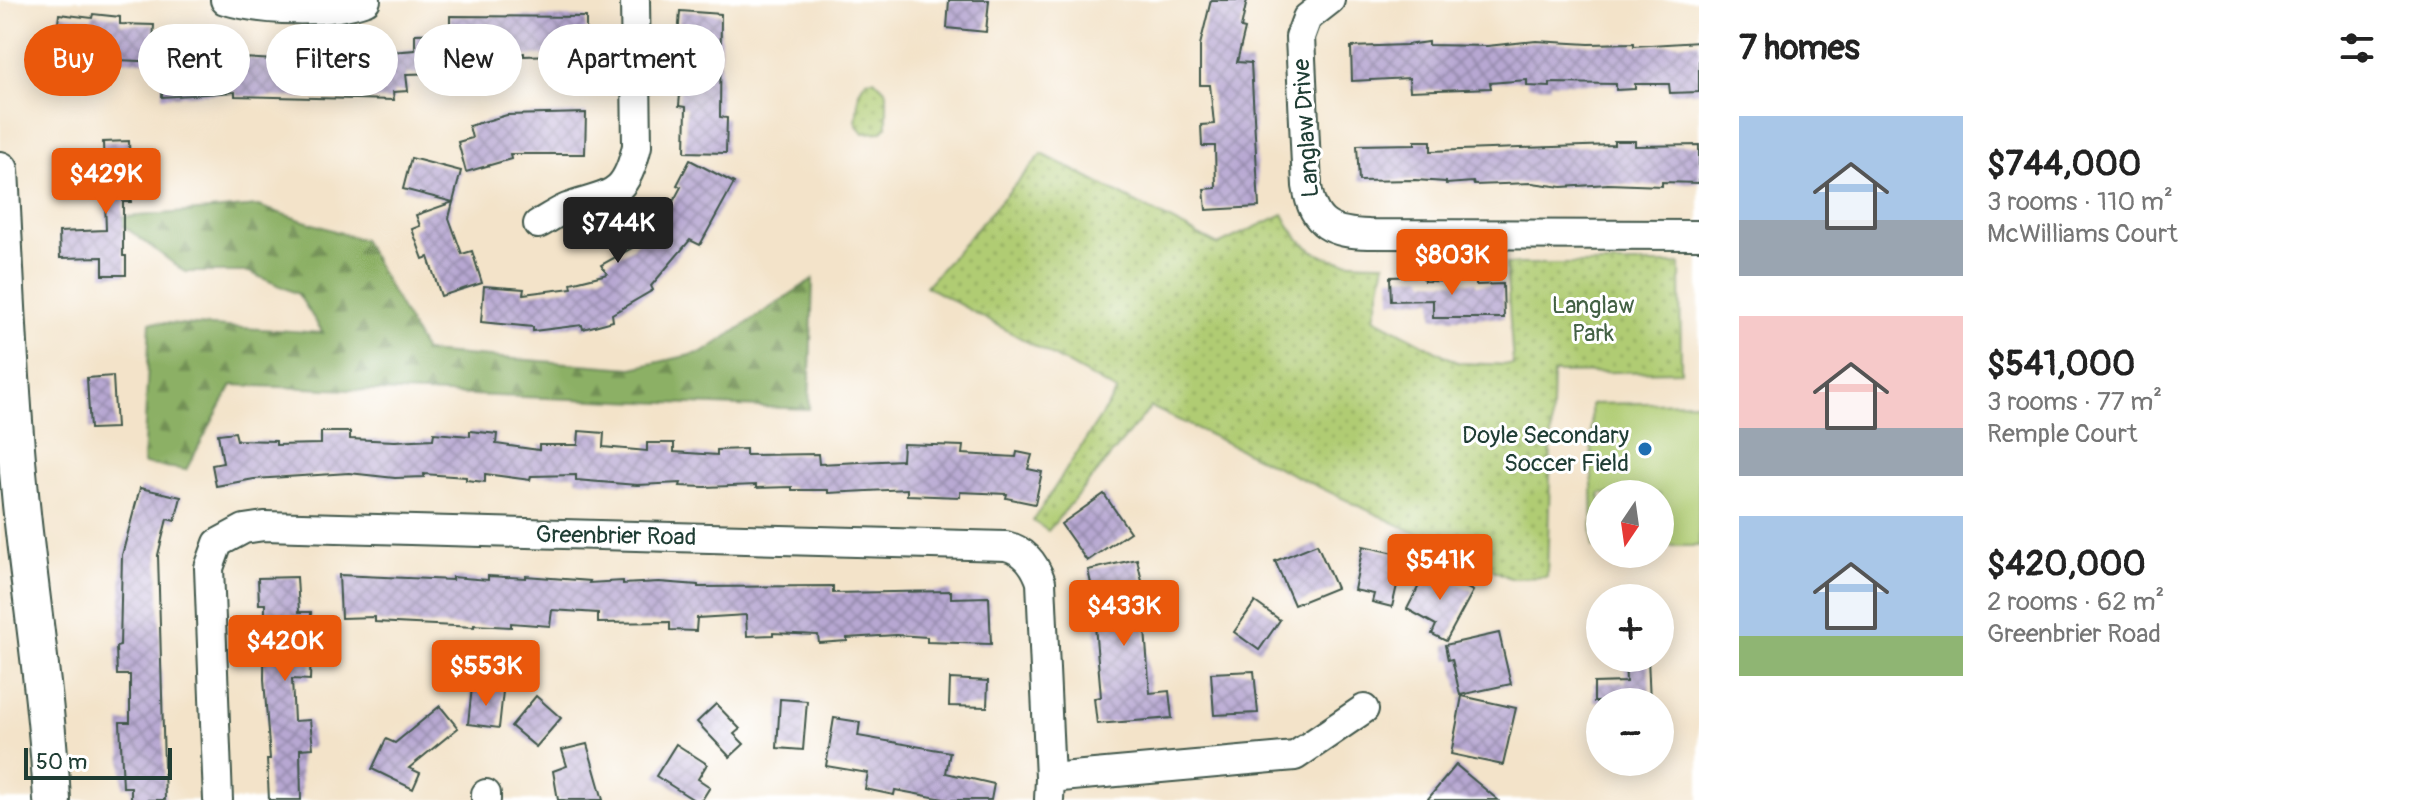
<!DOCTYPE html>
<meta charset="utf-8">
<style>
body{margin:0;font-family:Pangolin,sans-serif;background:#f2f2f2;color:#222;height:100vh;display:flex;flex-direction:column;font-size:30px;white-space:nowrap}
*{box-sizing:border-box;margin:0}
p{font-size:26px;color:#767676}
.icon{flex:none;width:44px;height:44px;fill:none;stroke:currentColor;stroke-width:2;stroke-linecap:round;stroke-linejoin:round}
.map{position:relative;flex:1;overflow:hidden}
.drawer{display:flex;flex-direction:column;background:#fff;width:720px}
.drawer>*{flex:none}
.guide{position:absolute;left:24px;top:24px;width:760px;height:72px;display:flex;gap:16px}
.needle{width:52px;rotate:193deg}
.fabs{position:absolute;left:1586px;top:480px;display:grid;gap:16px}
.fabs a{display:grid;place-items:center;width:88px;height:88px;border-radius:50%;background:#fff;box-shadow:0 4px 20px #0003;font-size:40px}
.scale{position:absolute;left:24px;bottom:20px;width:148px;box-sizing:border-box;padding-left:8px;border:4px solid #1f3d34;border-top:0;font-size:22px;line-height:28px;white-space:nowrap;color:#1f3d34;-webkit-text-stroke:6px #fff;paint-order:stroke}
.price{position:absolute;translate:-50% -68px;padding:0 18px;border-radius:8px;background:#ea580c;color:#fff;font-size:26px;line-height:52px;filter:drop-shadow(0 2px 4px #0008)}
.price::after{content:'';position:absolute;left:50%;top:48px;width:24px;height:18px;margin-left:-12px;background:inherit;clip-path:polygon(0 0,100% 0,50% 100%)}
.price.on{background:#222;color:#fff}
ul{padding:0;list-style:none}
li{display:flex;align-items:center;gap:24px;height:200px;padding:0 40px}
li span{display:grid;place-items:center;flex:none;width:224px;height:160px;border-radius:0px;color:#555}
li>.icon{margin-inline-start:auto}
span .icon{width:96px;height:96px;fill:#fffc;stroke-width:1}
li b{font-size:34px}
h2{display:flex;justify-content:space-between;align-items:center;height:96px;padding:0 40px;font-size:34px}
.tag{padding:0 28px;border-radius:36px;background:#fff;box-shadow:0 4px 20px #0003;font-size:28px;line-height:72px}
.tag.on{background:#ea580c;color:#fff}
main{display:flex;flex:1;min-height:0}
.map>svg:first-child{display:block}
</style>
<main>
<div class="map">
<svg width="1699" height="800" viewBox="0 0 1699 800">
<defs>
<pattern id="forest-firs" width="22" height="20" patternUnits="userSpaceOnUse" patternTransform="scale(2)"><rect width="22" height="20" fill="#8cb065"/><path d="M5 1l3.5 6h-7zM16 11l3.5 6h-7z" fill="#729054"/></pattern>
<pattern id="park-dots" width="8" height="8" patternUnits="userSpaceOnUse" patternTransform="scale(2)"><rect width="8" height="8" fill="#b0cc73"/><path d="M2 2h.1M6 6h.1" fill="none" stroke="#8fa75f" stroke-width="1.8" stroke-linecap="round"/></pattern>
<pattern id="building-cross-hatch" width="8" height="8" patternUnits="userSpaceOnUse" patternTransform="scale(2)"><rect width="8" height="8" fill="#b7a7d2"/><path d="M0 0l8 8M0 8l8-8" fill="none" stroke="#9489ab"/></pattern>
</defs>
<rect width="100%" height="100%" fill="#fff"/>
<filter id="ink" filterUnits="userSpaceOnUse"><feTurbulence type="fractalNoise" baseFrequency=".0125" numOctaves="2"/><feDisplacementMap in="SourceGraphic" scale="16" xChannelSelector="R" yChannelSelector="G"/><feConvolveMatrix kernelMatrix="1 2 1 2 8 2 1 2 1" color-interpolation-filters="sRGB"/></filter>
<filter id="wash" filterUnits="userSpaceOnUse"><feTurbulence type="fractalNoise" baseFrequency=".006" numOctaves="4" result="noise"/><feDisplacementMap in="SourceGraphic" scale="32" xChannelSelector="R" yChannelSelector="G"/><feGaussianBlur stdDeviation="1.8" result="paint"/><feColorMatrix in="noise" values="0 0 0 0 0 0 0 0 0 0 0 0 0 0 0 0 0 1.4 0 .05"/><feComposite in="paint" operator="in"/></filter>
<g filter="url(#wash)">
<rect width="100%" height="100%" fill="#f3e3c9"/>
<path fill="#b0cc73" stroke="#688454" stroke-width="2" d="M1699,402v144h-39v-52h-60v53h-7l-2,-143z"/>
<path fill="url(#forest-firs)" stroke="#56764c" stroke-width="2" d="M258,206l105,34 62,112 207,16 72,-16 109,-73 -4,130 -577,-24 -46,85 -43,-6 7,-142 173,11 -25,-39 -49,-22h-64l-72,-54z"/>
<g fill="url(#park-dots)" stroke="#688454" stroke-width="2">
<path d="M874,79l13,13v34l-6,6 -18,1 -7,-9 3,-33 7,-11z"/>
<path d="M1042,154l176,91 65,-31c23,48 54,49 102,49l-11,55 85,45 54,2 -7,-101h174l1,107 -128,2 -6,204 -37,1 -359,-171 -103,124 -15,-10 84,-130 -191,-105z"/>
</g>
<g id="blocks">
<g fill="url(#building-cross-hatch)">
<path d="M949,0h40l-3,32 -39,-4z"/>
<path d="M1211,0h36l-6,28 4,1 -8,33 14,1 8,144 -53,3 -2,-21 12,-1 -1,-42h-13l-1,-21 13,-1 -4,-39h-10v-40z"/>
<path d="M680,11l41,3 -1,103 7,1 -1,35 -41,-1 1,-45 -7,-1 2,-24 -4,-31z"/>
<path d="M59,14l33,4 1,-4 27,3v7l34,1 -1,18h37v10l35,-1v5l85,5v-4l69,1v-6l36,-3v-16l35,-1v-17l136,1v37l-62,2v-3l-47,4v10l-35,1v5l-36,1 2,17 -15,1 1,8 -159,-4v-4l-73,5 1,-35 -46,-2 -1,14 -63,-5z"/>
<path d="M1536,41l53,3 45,-1v3l65,-4v50l-29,1 -1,-9h-34v5l-19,1v-6l-66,-1v4l-23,-1v-6l-37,3 1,5 -81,3 -1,-13 -57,3 -1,-34 55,-2 22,-3v3l59,1z"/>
<path d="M586,113l-1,41h-75l1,5 -45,13 -8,-30 14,-4 -3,-12 38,-11z"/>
<path d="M129,141l2,61h-8v54h3v19h-23v-18l-43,1 -1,-26 47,-2 -3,-88z"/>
<path d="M1415,141h16v10l183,-6v-4h21v5l64,-1v38l-37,-1v4l-54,-2 -46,3 -30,-4 -58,2 -1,-3 -27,2v-2l-31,-2 -56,1 -2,-36 58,-1z"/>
<path d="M411,158l50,13 -8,31 -50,-13z"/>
<path d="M690,160l44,23 -34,62 -10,-5 -39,46 2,4 -41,24 1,7 -30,8 -1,-4 -49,6v-4l-52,-5 3,-36 40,3 -1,5 49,-6 -1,-5 36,-9 -6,-9 31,-17 21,-25 6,5 22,-41 -4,-2z"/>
<path d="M453,202l-4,16 13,36 10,-3 10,32 -41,13 -13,-39 -5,2 -11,-30 8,-3 -4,-11z"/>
<path d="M1423,276l1,5 52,1v3l27,-1 1,34h-71v-18l-42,1 -1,-24z"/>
<path d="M113,376l3,52 -26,1 -3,-51z"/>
<path d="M470,431l27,3 -1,10 43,6v-5h39l1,-14 25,2 -1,14 44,4v-8h27v9l43,3v-5l29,-1v6l72,-1 1,10 83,-4 1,-16 60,2 -1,8 54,3 1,-5 15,3 -4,14 14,3 -7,32 -29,-6 1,-4 -47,-2v5l-53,-2v-6l-79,4v-3h-36v-3l-36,1v-3l-51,2 -25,-1 1,-3 -44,2 -61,-5v-5l-45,1 -1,4 -45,-6v8l-19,-2v-3l-42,-3v3l-29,1 -46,-5 -95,6 -38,7 -4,-21 11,-2 -5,-29 17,-2 2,8 39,1v4l45,-1v-12h29v7l45,2 38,-2 1,-6 36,3z"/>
<path d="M140,488l41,9 -6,24 -8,-2 -9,36 7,245h-34v-13h-8l-3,-65h10v-47h-13l-1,-28 4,-1 2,-91z"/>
<path d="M1104,494l26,38 -43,29 -26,-37z"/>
<path d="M1317,544l19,44 -42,17 -19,-44z"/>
<path d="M1363,546l41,9 -12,52 -20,-5 2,-8 -20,-4z"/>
<path d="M1137,559l10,45 -4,1 7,88 19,-2 3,27 -75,6 -3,-26 7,-1 -6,-72h5l-12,-55z"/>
<path d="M1428,568l45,23 -27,50 -14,-7 4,-9 -29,-16z"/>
<path d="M339,575l113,5v-3l36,3v-4l38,2v-2l64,5 -1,2 34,-2v3l36,-2 39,3v2l135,-1v7l118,-2v7l38,-1 2,47 -64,-2v-5l-31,-2 -49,3v3l-28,2 -1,-8 -45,-2v2l-26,1 -1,-21 -49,3 -1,13 -26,-1v-8l-72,1v-10l-46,-3 -2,16 -39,-3v4l-37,-2v2l-99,-5v-5l-34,1z"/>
<path d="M297,577l2,35h12v39l-1,29 -18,-1 2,42 16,-1 3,28 -13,1 1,51h-32l-2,-41h3l-6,-80 1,-75h-6l-1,-26z"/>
<path d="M1255,602l25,18 -21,30 -25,-18z"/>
<path d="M1499,633l12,51 -51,11 -8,-36 -4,1 -3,-15z"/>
<path d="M1625,658h23l2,44h-56v-19l32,-1z"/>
<path d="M1254,671l4,42 -44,2 -3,-42z"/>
<path d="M950,679l38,2 -1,26 -38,-1z"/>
<path d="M472,687l31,4 -4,37 -31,-4z"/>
<path d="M536,696l25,22 -25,29 -25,-21z"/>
<path d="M1462,696l54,12 -13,57 -52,-11z"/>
<path d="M780,699l27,2 -4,49 -26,-2z"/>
<path d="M716,704l24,25 -6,5 10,10 -14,13 -33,-35z"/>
<path d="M440,706l18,22 -49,40 11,5 -7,16 -41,-20 14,-30 9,4z"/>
<path d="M834,718l26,4 -2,14 92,16 -4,21 48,11 -3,16h-42l-54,-10 -1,5 -29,-6 3,-16 -42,-7z"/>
<path d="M587,744l16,56h-45l-5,-29 14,-5 -5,-16z"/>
<path d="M676,744l31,20 -9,15 12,8 -8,13h-8l-38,-24z"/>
<path d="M1456,765l42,35h-71z"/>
</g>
</g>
</g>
<g filter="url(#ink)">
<use href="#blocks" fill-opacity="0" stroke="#3f564a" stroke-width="2"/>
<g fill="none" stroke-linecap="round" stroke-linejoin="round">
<defs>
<g id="minor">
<path d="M225,0c38,11 103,14 141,0"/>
<path d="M1330,0l-23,18 -7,19 7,149c6,40 25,47 62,48l330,1"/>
<path d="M538,224c10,-5 19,-12 29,-16 43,-15 58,-9 70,-62l-2,-146"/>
<path d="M1050,778l245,-22 69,-47"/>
<path d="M486,794v6"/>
<path d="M218,800l-9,-232 9,-25 26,-14 20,-3 742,20c18,4 29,18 35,36l9,196 -1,22"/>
</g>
<path id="major" d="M0,170c6,112 10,223 21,334 10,99 26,197 31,296"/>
</defs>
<use href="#minor" stroke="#3f564a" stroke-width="32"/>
<use href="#major" stroke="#3f564a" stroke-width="40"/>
<use href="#minor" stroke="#fff" stroke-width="28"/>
<use href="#major" stroke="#fff" stroke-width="36"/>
</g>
</g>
<circle fill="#1f6fb2" stroke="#fff" stroke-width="3" cx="1645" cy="449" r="8"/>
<g text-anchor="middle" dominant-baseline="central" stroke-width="6" stroke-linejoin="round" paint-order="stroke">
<g font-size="24" fill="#1f3d34" stroke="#fff">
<text transform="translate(1306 128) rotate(-94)">Langlaw Drive</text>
<text transform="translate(616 536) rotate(1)">Greenbrier Road</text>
</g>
<g font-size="24" fill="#436144" stroke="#fff">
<text x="1593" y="305">Langlaw<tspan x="1593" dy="28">Park</tspan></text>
</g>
<g font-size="24" fill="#1f3d34" stroke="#fff" text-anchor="end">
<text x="1629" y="435">Doyle Secondary<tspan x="1629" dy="28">Soccer Field</tspan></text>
</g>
</g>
</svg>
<div class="fabs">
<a><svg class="needle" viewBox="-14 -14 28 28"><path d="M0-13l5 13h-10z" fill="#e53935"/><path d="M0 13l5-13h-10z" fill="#767676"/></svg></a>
<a>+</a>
<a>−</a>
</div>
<div class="scale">50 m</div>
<b class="price" style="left:106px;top:216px">$429K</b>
<b class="price on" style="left:618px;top:265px">$744K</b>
<b class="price" style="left:1452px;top:297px">$803K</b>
<b class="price" style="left:1440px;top:602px">$541K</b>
<b class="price" style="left:1124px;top:648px">$433K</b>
<b class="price" style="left:285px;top:683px">$420K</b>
<b class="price" style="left:486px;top:708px">$553K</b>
<div class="guide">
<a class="tag on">Buy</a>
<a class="tag">Rent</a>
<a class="tag">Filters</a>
<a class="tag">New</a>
<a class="tag">Apartment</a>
</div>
</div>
<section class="drawer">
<h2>7 homes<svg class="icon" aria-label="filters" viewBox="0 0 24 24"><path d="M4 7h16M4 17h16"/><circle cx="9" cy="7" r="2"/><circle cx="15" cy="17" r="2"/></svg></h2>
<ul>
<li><span style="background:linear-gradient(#a9c7e8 65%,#9aa5b1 0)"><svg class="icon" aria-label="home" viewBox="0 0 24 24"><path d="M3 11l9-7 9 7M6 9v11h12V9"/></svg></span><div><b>$744,000</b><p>3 rooms · 110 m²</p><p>McWilliams Court</p></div></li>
<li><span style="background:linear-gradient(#f6c9c9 70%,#9aa5b1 0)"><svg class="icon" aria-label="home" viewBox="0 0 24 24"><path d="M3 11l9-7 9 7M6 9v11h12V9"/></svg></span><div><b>$541,000</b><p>3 rooms · 77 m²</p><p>Remple Court</p></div></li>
<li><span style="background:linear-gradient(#a9c7e8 75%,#8fb573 0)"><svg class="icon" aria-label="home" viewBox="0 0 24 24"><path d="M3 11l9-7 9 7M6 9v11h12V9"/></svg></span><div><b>$420,000</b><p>2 rooms · 62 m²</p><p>Greenbrier Road</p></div></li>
</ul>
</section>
</main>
